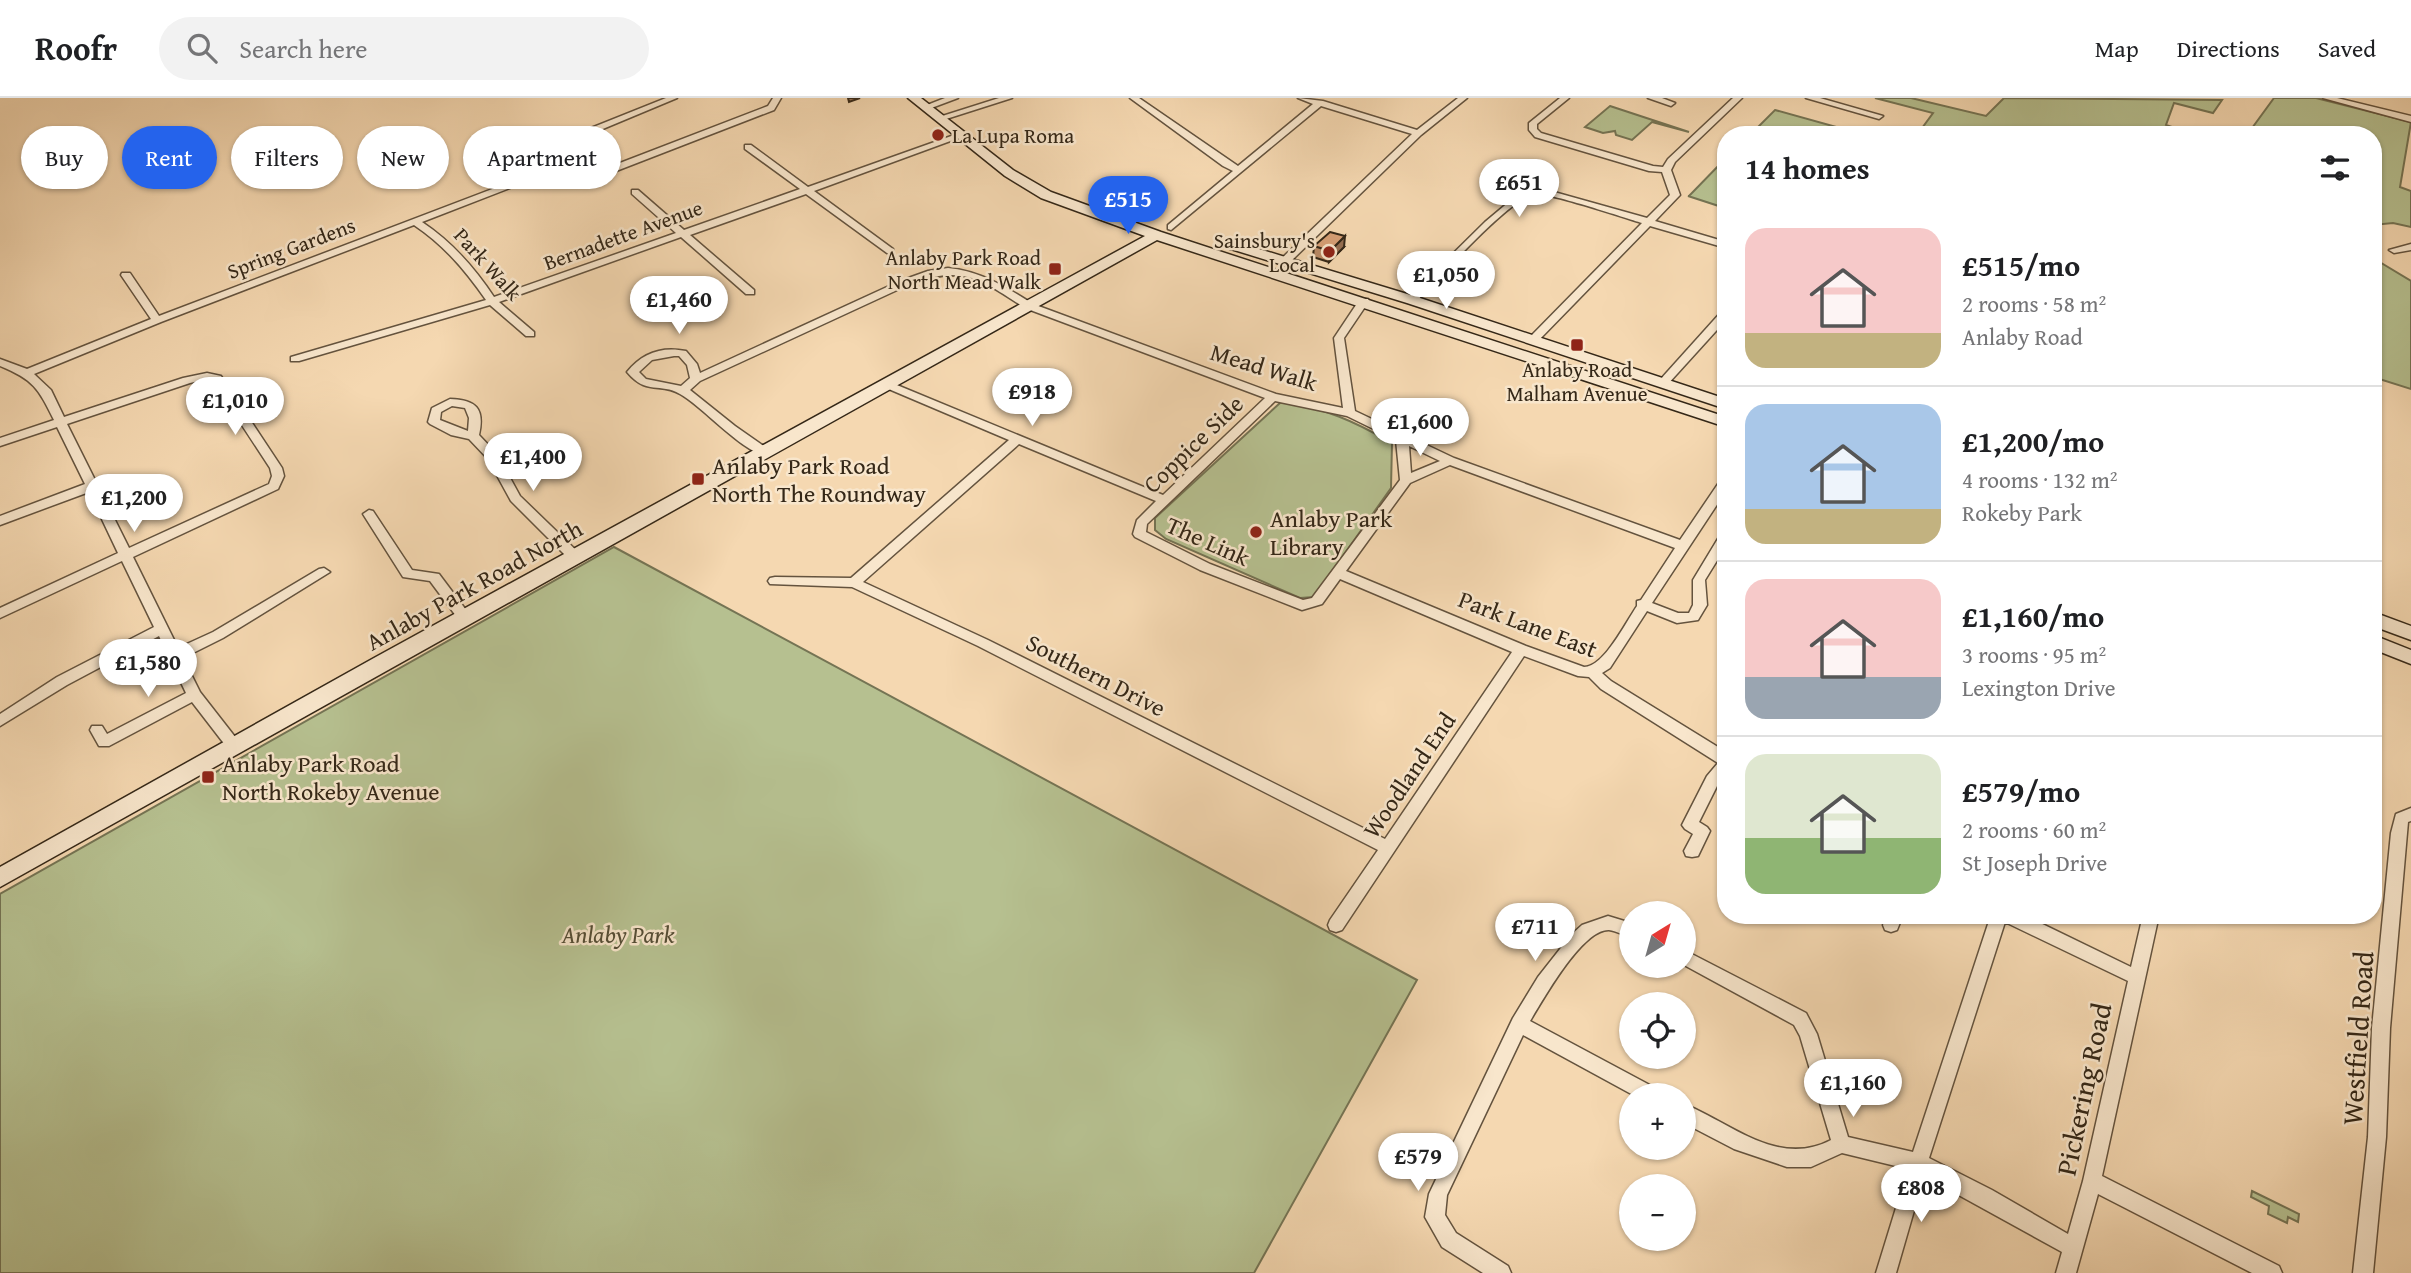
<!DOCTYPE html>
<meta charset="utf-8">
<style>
body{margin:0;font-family:"Gentium Book Plus",serif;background:#f2f2f2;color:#202124;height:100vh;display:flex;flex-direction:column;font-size:26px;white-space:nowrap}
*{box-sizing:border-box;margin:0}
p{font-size:23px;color:#757577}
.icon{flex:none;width:38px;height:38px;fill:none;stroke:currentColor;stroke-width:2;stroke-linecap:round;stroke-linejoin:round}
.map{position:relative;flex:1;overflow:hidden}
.sheet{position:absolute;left:1717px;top:28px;width:665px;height:798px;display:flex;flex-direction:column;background:#fff;border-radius:28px;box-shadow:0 2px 5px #0004}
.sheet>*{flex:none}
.top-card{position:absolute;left:21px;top:28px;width:665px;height:63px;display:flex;gap:14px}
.needle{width:46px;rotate:37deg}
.buttons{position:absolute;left:1619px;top:803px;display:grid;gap:14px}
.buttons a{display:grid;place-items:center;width:77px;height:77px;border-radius:50%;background:#fff;box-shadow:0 2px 5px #0004;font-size:35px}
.price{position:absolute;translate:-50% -60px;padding:0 16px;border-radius:24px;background:#fff;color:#222;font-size:23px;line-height:46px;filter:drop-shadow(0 2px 4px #0008)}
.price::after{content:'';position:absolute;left:50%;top:42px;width:21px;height:16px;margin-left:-10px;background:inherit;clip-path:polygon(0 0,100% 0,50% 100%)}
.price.selected{background:#2563eb;color:#fff}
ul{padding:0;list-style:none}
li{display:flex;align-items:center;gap:21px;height:175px;padding:0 28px}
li+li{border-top:2px solid #e0e0e0}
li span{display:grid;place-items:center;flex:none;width:196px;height:140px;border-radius:21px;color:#555}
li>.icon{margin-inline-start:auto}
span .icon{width:84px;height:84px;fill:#fffc;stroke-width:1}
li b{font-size:30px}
h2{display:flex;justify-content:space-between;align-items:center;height:84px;padding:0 28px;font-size:30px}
.chip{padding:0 24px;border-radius:32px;background:#fff;box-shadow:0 2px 5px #0004;font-size:24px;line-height:63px}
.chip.selected{background:#2563eb;color:#fff}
header{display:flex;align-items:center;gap:42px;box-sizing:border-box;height:98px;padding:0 35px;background:#fff;border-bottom:2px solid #e0e0e0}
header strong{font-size:33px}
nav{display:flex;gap:38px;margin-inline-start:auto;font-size:24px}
.search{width:490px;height:63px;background:#f2f2f2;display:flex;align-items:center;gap:18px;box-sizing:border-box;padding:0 24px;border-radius:38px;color:#757577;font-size:26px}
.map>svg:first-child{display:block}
</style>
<header>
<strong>Roofr</strong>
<div class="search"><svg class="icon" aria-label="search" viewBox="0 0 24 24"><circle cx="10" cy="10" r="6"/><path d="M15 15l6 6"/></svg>Search here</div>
<nav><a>Map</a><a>Directions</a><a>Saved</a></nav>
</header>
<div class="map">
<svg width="2411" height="1175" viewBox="0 0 2411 1175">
<rect width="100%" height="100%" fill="#f5d8b1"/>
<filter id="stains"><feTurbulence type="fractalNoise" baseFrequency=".00286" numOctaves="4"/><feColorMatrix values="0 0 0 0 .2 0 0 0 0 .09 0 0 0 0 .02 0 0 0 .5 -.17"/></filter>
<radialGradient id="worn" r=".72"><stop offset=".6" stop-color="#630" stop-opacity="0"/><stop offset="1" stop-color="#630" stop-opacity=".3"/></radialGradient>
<g fill="#b6c090" stroke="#757454" stroke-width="2">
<path d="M1875,0h36l75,18 18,-18 218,2 -9,13 -39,-10 -8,22 29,10h-278l16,-22z"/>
<path d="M2274,0h42l95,24 -11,65 11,4v36l-18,-4 -20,2v-90h-126z"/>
<path d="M1610,8l79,26 -37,-10 -20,18 -16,-5 -1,-4 -12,2 -18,-6z"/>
<path d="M1775,12l90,25h-115z"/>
<path d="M1725,61v49l-37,-12h1z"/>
<path d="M2373,160l38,23v108l-38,-12z"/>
<path d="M1281,304c44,6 73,19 111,41l-1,45 -77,109 -14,1 -134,-59 -11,-9v-12z"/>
<path d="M614,449l803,433 -163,293h-1254v-379z"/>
<path d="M2252,1093l47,23 -1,8 -10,-5 -1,6 -19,-9 1,-8 -18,-9z"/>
</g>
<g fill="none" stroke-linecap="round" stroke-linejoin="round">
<defs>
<g id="street">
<path d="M666,0h11l-115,48 -3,3 31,18 17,1 161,-62 5,-8h8l-7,12 -163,63h-23l-16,-9 -150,58c30,20 52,45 72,75l182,-64 -44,-39v-4h6l46,40 116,-41 -55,-40v-4h6l57,42 149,-53 7,2 -150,55 79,58v4h-6l-81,-59 -116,41 64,55v4h-8l-65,-57 -182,65 35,30v4h-8l-36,-31 -191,56h-8v-4l195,-57c-21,-30 -42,-55 -72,-75l-253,97 -127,52 17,16 13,27 119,-39 24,-5 14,3 61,92 2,8 -6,13 -145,68 45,91 35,-16 106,-63 5,-1 6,4 -107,66 -40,20 17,34 39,50 2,4 -2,4h-10l-37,-48 -83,44h-10l-9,-16 2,-4h10l5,8 79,-41 -27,-57 -92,49 -67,41v-12l57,-37 97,-50 -32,-66 -122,57v-10l118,-55 -29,-61 -89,33v-9l85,-32 -28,-57 -57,19v-8l54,-18c-16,-32 -20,-40 -54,-54v-7l27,10 124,-50 -30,-44 1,-2h8l29,43 407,-155 -16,-11 6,-8zM207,281l6,2 57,87 2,8 -3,8 -140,64 -62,-124 123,-41z"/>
<path d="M945,0h13l-32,12 -4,-3z"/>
<path d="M999,0h13l-69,22 -7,-2z"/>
<path d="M1130,0h9l99,68 75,-62 -15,-6 25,3 94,29 41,-32h9l-46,37 -132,128h-8v-4l131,-125 -91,-28 -150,124 -3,-1v-4l65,-54 -10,-5z"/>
<path d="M1560,0h9l-32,26v5l4,4 112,33 10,1 5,-8 65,-61h9l-67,64 -4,8 9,25 -25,26 71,21v6l-76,-22 -113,116h-8v-4l113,-115c-17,-5 -97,-32 -108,-29 -26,6 -97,86 -118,108h-8v-4l77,-76 31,-26 11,-6h20l100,28 23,-23 -8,-23 -13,-1 -114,-34 -6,-7v-7z"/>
<path d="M1648,0h14l13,5 -4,3z"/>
<path d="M1806,0h14l63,18 -4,3z"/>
<path d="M2323,0h14l74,18v6z"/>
<path d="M2411,146v6l-17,3 -5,-3z"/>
<path d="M948,170c32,3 58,19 85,36l243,90 67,14 -9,-70 26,-39h8l1,2 -25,37 11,73 99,47 226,82 42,-62 4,-1v14l-74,112 26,10h11l4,-8v-25l29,-48 4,-1v15l-21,34 2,25 -9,15 -21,3 -30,-12 -37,57 -8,5 9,8 115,71v23l-8,9 -19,38 8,5 3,4 -12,25 -6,1 -6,-1 -2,-5 9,-17 -8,-5 -3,-4 25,-49 11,-13 -117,-74 -12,-12 -11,-1 -54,-20 -182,274 -6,2 -6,-2 -2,-5 2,-5 48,-70 -400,-204 -126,-59 -82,-3 -2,-3 2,-3 5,-1 76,1 158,-138 -125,-53v-4h8l271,112 102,-97 -240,-90c-46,-30 -63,-44 -117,-23l-208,96 -10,9 45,36 33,23v6c-20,3 -68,-51 -88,-61 -20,-12 -33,2 -53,-22 15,-19 35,-26 59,-21l11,13 3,9 200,-92 28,-10zM674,258h5l8,9 3,13 -9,8 -35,-7 -7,-7 13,-12zM1275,303l72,15 49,24 4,40 -88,118 -9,2 -93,-36 -64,-32 1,-8zM1019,346l137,57 -19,19 -4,14 2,3 65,33 102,40 20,-6 18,-25 172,73 -127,187 -397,-199 -125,-58zM1409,348l31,15 -29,12zM1450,367l225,83 -34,52 -4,1v5c-11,16 -33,61 -53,61l-58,-21 -180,-75 64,-88z"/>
<path d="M1726,212v10l-59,65h-8v-4l63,-70z"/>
<path d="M450,301c26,1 35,9 29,36l18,19 23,42 60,58 1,3 -1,3h-10l-59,-59 -23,-42 -19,-20 -18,-4 -21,-11 -2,-2 4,-14zM452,308l13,2 4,10 -1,13 -28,-11 1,-8z"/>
<path d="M369,412l4,1 39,59 27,4 30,40 2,3 -2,3h-10l-29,-39 -27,-4 -40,-63z"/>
<path d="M2411,710v13l-3,1 -1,11 -17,195 -4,109 -13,136h-20l15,-136 4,-109 19,-195 5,-19z"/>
<path d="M1887,817h16l-6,15 -6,2 -6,-2 -2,-5z"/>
<path d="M1991,817h33l107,52 12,-52h16l-57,261 177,90 3,7h-30l-154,-79 -22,79h-20l6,-21 -138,-76 -28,97h-20l32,-104 -66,-16 -31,14h-24l-53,-18 -50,-26v-19c47,19 94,64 147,36l-31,-104 -6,-11 -110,-60v-15l122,63 11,21 31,103 65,15zM2005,824l123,59 -45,200 -15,53 -76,-44 -63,-32z"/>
<path d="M1608,818l23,7v14c-7,-2 -15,-6 -22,-7 -27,-1 -66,70 -79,91l129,69 3,6h-27l-112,-61 -76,160 -2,20 11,18 52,33 3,7h-28l-41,-26 -17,-30 4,-23 84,-176 25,-41 33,-42 11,-10z"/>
</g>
<g id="secondary">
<path d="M908,0h13l92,72 38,22 110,40 565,185v10l-569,-187 -1157,647v-20l374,-209 771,-422 -104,-38 -36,-22z"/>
<path d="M1226,141l191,58 309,102v10l-319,-106 -186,-57 -2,-3z"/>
<path d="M2373,514l38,14v14l-38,-14z"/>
<path d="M2373,537l38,15v14l-38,-15z"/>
</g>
</defs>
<use href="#street" stroke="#64533e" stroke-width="3"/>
<use href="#secondary" stroke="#342717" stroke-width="3"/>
<use href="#street" fill="#f8e6cc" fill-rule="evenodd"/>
<use href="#secondary" fill="#f8e6cc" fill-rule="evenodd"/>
</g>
<path fill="#b98965" stroke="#342717" stroke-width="2" d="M1314,148l30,1 -15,15 -16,-5z"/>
<g fill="#966f52" stroke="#342717" stroke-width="2">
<path d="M848,0h12l-11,4z"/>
<path d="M1345,138l-1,11 -15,15 1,-11z"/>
</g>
<path fill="#d79f75" stroke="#342717" stroke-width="2" d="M1330,134l15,4 -15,15 -16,-5z"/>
<g fill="#8f2418" stroke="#f8e6cc" stroke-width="2.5">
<circle cx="938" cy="37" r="7"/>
<circle cx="1329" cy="154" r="7"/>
<rect x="1048" y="164" width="14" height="14" rx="3.5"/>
<rect x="1570" y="240" width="14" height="14" rx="3.5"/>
<rect x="691" y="374" width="14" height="14" rx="3.5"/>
<circle cx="1256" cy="434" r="7"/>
<rect x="201" y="672" width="14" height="14" rx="3.5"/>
</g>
<g text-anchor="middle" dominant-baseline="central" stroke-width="5" stroke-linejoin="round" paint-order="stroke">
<g font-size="21" fill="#342717" stroke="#f8e6cc" text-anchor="end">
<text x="952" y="37" text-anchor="start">La Lupa Roma</text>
<text x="1315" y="142">Sainsbury's<tspan x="1315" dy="24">Local</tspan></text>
<text x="1041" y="159">Anlaby Park Road<tspan x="1041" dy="24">North Mead Walk</tspan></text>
<text x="1577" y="271" text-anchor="middle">Anlaby Road<tspan x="1577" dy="24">Malham Avenue</tspan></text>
</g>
<g font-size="21" fill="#342717" stroke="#f8e6cc">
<text transform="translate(623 137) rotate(-20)">Bernadette Avenue</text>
<text transform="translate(291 150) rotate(-21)">Spring Gardens</text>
<text transform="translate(488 166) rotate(48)">Park Walk</text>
</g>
<g font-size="24" fill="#342717" stroke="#f8e6cc">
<text transform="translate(1264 269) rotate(17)">Mead Walk</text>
<text transform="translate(1193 346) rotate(-44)">Coppice Side</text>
<text transform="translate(1208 443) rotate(24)">The Link</text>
<text transform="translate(474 487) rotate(-29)">Anlaby Park Road North</text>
<text transform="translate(1528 526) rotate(21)">Park Lane East</text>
<text transform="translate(1096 577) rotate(27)">Southern Drive</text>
<text transform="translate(1409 677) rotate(-56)">Woodland End</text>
</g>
<g font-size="24" fill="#342717" stroke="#f8e6cc" text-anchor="start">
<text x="712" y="367">Anlaby Park Road<tspan x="712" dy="28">North The Roundway</tspan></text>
<text x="1270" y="420">Anlaby Park<tspan x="1270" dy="28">Library</tspan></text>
<text x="222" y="665">Anlaby Park Road<tspan x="222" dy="28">North Rokeby Avenue</tspan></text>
</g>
<g font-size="24" font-style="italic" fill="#544d35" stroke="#f8e6cc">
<text x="618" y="836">Anlaby Park</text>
</g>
<g font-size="28" fill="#342717" stroke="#f8e6cc">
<text transform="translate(2357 940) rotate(-86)">Westfield Road</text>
<text transform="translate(2083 991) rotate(-78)">Pickering Road</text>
</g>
</g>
<rect width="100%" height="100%" filter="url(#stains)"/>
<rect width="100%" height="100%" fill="url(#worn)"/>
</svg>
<div class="buttons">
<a><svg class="needle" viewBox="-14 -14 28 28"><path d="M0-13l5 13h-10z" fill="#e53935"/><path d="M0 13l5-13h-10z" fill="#757577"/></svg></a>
<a><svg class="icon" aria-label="locate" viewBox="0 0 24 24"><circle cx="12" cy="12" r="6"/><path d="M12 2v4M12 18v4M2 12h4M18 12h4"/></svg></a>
<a>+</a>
<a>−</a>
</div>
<b class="price" style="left:1519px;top:121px">£651</b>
<b class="price selected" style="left:1128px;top:138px">£515</b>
<b class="price" style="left:1446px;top:213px">£1,050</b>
<b class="price" style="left:679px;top:238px">£1,460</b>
<b class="price" style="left:1032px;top:330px">£918</b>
<b class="price" style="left:235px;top:339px">£1,010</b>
<b class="price" style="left:1420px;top:360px">£1,600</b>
<b class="price" style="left:533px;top:395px">£1,400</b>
<b class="price" style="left:134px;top:436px">£1,200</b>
<b class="price" style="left:148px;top:601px">£1,580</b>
<b class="price" style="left:1535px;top:865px">£711</b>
<b class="price" style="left:1853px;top:1021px">£1,160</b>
<b class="price" style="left:1418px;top:1095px">£579</b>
<b class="price" style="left:1921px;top:1126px">£808</b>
<div class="top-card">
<a class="chip">Buy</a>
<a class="chip selected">Rent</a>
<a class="chip">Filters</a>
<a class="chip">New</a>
<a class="chip">Apartment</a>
</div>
<section class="sheet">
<h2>14 homes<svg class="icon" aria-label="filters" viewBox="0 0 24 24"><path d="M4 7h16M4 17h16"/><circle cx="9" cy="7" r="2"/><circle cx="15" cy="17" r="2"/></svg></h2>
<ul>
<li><span style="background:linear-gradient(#f6c9c9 75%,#c2b280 0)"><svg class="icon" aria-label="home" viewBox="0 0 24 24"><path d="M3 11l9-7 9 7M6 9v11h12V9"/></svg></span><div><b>£515/mo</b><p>2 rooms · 58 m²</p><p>Anlaby Road</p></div></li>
<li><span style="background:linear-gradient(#a9c7e8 75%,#c2b280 0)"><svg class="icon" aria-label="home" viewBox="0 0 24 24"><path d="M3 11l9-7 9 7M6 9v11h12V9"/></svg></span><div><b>£1,200/mo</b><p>4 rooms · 132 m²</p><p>Rokeby Park</p></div></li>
<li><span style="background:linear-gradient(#f6c9c9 70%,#9aa5b1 0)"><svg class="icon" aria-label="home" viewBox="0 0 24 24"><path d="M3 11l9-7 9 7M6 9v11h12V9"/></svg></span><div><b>£1,160/mo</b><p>3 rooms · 95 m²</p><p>Lexington Drive</p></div></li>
<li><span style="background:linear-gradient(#dfe7d0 60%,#8fb573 0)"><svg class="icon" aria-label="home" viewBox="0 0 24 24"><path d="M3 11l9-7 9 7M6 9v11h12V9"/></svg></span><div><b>£579/mo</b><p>2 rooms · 60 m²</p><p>St Joseph Drive</p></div></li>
</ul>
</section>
</div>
